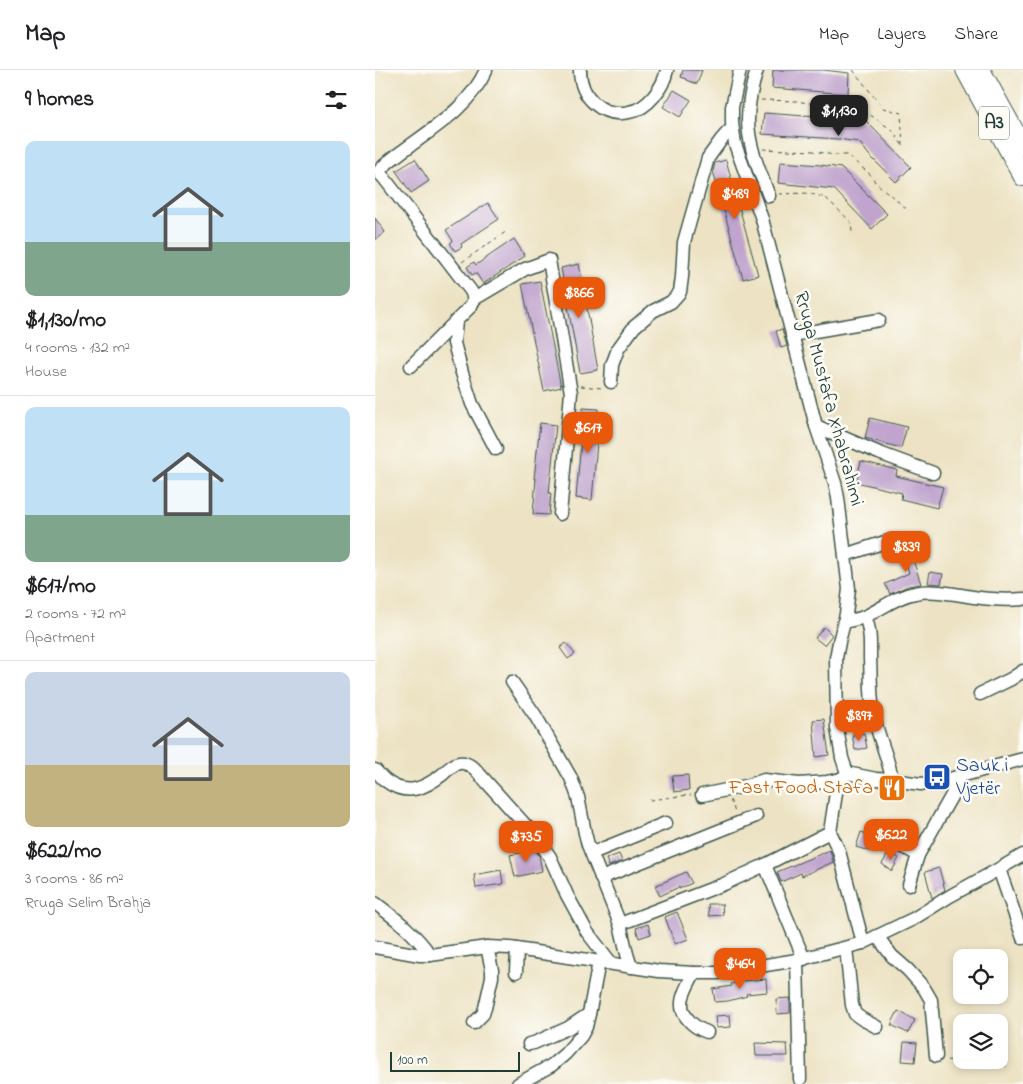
<!DOCTYPE html>
<meta charset="utf-8">
<style>
body{margin:0;font-family:"Indie Flower",sans-serif;background:#f6f6f6;color:#202124;height:100vh;display:flex;flex-direction:column;font-size:19px;white-space:nowrap}
*{box-sizing:border-box;margin:0}
p{font-size:16px;color:#757577}
.icon{flex:none;width:28px;height:28px;fill:none;stroke:currentColor;stroke-width:2;stroke-linecap:round;stroke-linejoin:round}
.map{position:relative;flex:1;overflow:hidden}
.side{display:flex;flex-direction:column;background:#fff;width:375px}
.side>*{flex:none}
.fabs{position:absolute;left:578px;top:879px;display:grid;gap:10px}
.fabs a{display:grid;place-items:center;width:55px;height:55px;border-radius:10px;background:#fff;box-shadow:0 2px 8px #0003;font-size:25px}
.scale{position:absolute;left:15px;bottom:12px;width:130px;box-sizing:border-box;padding-left:5px;border:2px solid #1f3d34;border-top:0;font-size:14px;line-height:18px;white-space:nowrap;color:#1f3d34;-webkit-text-stroke:4px #fdfcf7;paint-order:stroke}
.price{position:absolute;translate:-50% -42px;padding:0 11px;border-radius:10px;background:#ea580c;color:#fff;font-size:16px;line-height:32px;filter:drop-shadow(0 1px 2px #0008)}
.price::after{content:'';position:absolute;left:50%;top:30px;width:15px;height:11px;margin-left:-8px;background:inherit;clip-path:polygon(0 0,100% 0,50% 100%)}
.price.current{background:#222;color:#fff}
ul{padding:0;list-style:none}
li{display:grid;align-content:center;gap:10px;height:265px;padding:0 25px}
li+li{border-top:1px solid #e0e0e0}
li span{display:grid;place-items:center;height:155px;border-radius:10px;color:#555}
li>.icon{margin-inline-start:auto}
span .icon{width:90px;height:90px;fill:#fffc;stroke-width:1}
li b{font-size:21px}
h2{display:flex;justify-content:space-between;align-items:center;height:60px;padding:0 25px;font-size:21px}
header{display:flex;align-items:center;gap:30px;box-sizing:border-box;height:70px;padding:0 25px;background:#fff;border-bottom:1px solid #e0e0e0}
header strong{font-size:24px}
nav{display:flex;gap:28px;margin-inline-start:auto;font-size:18px}
main{display:flex;flex:1;min-height:0}
.map>svg:first-child{display:block}
</style>
<header>
<strong>Map</strong>
<nav><a>Map</a><a>Layers</a><a>Share</a></nav>
</header>
<main>
<section class="side">
<h2>9 homes<svg class="icon" aria-label="filters" viewBox="0 0 24 24"><path d="M4 7h16M4 17h16"/><circle cx="9" cy="7" r="2"/><circle cx="15" cy="17" r="2"/></svg></h2>
<ul>
<li><span style="background:linear-gradient(#bfe0f5 65%,#7fa58c 0)"><svg class="icon" aria-label="home" viewBox="0 0 24 24"><path d="M3 11l9-7 9 7M6 9v11h12V9"/></svg></span><div><b>$1,130/mo</b><p>4 rooms · 132 m²</p><p>House</p></div></li>
<li><span style="background:linear-gradient(#bfe0f5 70%,#7fa58c 0)"><svg class="icon" aria-label="home" viewBox="0 0 24 24"><path d="M3 11l9-7 9 7M6 9v11h12V9"/></svg></span><div><b>$617/mo</b><p>2 rooms · 72 m²</p><p>Apartment</p></div></li>
<li><span style="background:linear-gradient(#c9d6e8 60%,#c2b280 0)"><svg class="icon" aria-label="home" viewBox="0 0 24 24"><path d="M3 11l9-7 9 7M6 9v11h12V9"/></svg></span><div><b>$622/mo</b><p>3 rooms · 86 m²</p><p>Rruga Selim Brahja</p></div></li>
</ul>
</section>
<div class="map">
<svg width="648" height="1014" viewBox="0 0 648 1014">
<rect width="100%" height="100%" fill="#fdfcf7"/>
<filter id="ink" filterUnits="userSpaceOnUse"><feTurbulence type="fractalNoise" baseFrequency=".02" numOctaves="2"/><feDisplacementMap in="SourceGraphic" scale="10" xChannelSelector="R" yChannelSelector="G"/><feConvolveMatrix kernelMatrix="1 2 1 2 8 2 1 2 1" color-interpolation-filters="sRGB"/></filter>
<filter id="wash" filterUnits="userSpaceOnUse"><feTurbulence type="fractalNoise" baseFrequency=".0096" numOctaves="4" result="noise"/><feDisplacementMap in="SourceGraphic" scale="20" xChannelSelector="R" yChannelSelector="G"/><feGaussianBlur stdDeviation="1.12" result="paint"/><feColorMatrix in="noise" values="0 0 0 0 0 0 0 0 0 0 0 0 0 0 0 0 0 1.4 0 .05"/><feComposite in="paint" operator="in"/></filter>
<g filter="url(#wash)">
<rect width="100%" height="100%" fill="#ede3c4"/>
<g id="blocks">
<g fill="#c0a4cd">
<path d="M308,0h19l-5,14 -10,-4v-1l-6,-2z"/>
<path d="M398,0h50l26,3 -1,21 -76,-6z"/>
<path d="M299,20l17,10 -11,17 -17,-10z"/>
<path d="M389,43l41,3v-1l41,4v-1l20,3 45,46 -15,15 -27,-27 -10,-13 -21,-3 -76,-5z"/>
<path d="M40,89l14,22 -18,12 -15,-22z"/>
<path d="M351,90l32,115 -15,4 -30,-108 2,-8z"/>
<path d="M405,92l41,3 20,3 46,46 -15,15 -38,-40 -56,-6z"/>
<path d="M113,133l11,16 -38,25 1,3 -7,4 -5,-8 3,-2 -7,-11z"/>
<path d="M0,148l10,14 -10,8z"/>
<path d="M139,169l11,17 -42,28 -7,-11 -4,2 -5,-8 7,-5 2,3z"/>
<path d="M204,194l19,106 -18,3 -19,-105z"/>
<path d="M165,211l21,106 -17,4 -22,-107z"/>
<path d="M407,259l5,17 -6,2 -5,-17z"/>
<path d="M208,338l16,1 -3,34h1l-5,57 -16,-2 6,-68h-1z"/>
<path d="M495,348l37,9 -6,21 -36,-10z"/>
<path d="M165,353l16,2 -7,68h2l-2,22 -16,-1 3,-35h-2z"/>
<path d="M486,391l36,9 -1,6 47,11 -6,21 -36,-9 1,-6 -46,-11z"/>
<path d="M541,477l4,11 -7,2 8,24 -13,2 -18,8 -5,-10 24,-11 -7,-22z"/>
<path d="M555,502l13,2 -2,10 -13,-1z"/>
<path d="M449,557l8,8 -8,10 -9,-7z"/>
<path d="M191,573l9,11 -7,5 -8,-11z"/>
<path d="M449,649l5,36 -13,2 -3,-37z"/>
<path d="M489,663l3,15 -12,2 -3,-15z"/>
<path d="M313,705l1,15 -15,2 -2,-16z"/>
<path d="M486,762l13,4 -5,15 -13,-4z"/>
<path d="M160,780l4,5 3,16 -27,6 -5,-22z"/>
<path d="M455,780l3,12 -31,14 -1,-3 -20,9 -4,-10z"/>
<path d="M514,782l10,6 -7,13 -10,-7z"/>
<path d="M244,784l3,7 -13,5 -3,-7z"/>
<path d="M564,798l6,22 -13,8 -7,-26z"/>
<path d="M126,800l2,14 -27,4 -2,-13z"/>
<path d="M311,802l6,11 -13,6v-2l-19,9 -5,-10z"/>
<path d="M333,834h14l1,11 -14,1z"/>
<path d="M302,842l11,27 -13,5 -10,-27z"/>
<path d="M273,854l3,10 -12,4 -3,-10z"/>
<path d="M391,909l1,13 -21,2 1,2 -19,5 -13,1 -2,-13 19,-3 -1,-2 12,-3z"/>
<path d="M415,928v15l-13,1 -1,-15z"/>
<path d="M523,941l17,9 -7,13 -17,-8z"/>
<path d="M355,945l1,12 -15,1 -1,-12z"/>
<path d="M529,972l13,1 -2,19 -13,-1z"/>
<path d="M380,973l32,1 1,12h-32z"/>
</g>
</g>
</g>
<g filter="url(#ink)">
<use href="#blocks" fill-opacity="0" stroke="#3e564a" stroke-width="1"/>
<g fill="none" stroke-linecap="round" stroke-linejoin="round">
<defs>
<g id="minor">
<path d="M205,0c0,27 22,48 49,42 19,-3 34,-24 38,-42"/>
<path d="M365,0l-8,37v16l3,21 27,75 54,207 19,57 3,15 11,91 -3,25 -7,28 -3,16 1,70 5,30 5,15"/>
<path d="M382,0c-5,16 -9,34 -9,50 0,26 12,52 21,76"/>
<path d="M99,229l51,-30 24,-9 22,133 -11,121"/>
<path d="M81,251l-2,22 8,30 10,31 24,45"/>
<path d="M417,265l87,-15"/>
<path d="M36,296l60,-60c3,-5 3,-9 0,-15l-87,-113 -4,-4v-4c7,-8 16,-14 24,-20 31,-23 66,-44 82,-80"/>
<path d="M236,312l1,-17 6,-16 16,-22 19,-16 18,-9 9,-10 2,-15 2,-35 24,-84 13,-18 7,-8 4,-3"/>
<path d="M441,356l63,27 54,20"/>
<path d="M470,485l40,-13"/>
<path d="M490,547c6,13 5,27 5,41 1,19 0,40 4,58 4,22 15,42 18,64"/>
<path d="M469,552c7,-2 16,-3 22,-6 17,-8 31,-20 49,-23 25,-5 52,5 77,6 10,1 21,1 31,0"/>
<path d="M137,612l23,33 36,63 7,19 7,36 3,12 32,79 7,30 4,13"/>
<path d="M605,624l31,-15 12,-8"/>
<path d="M0,700c4,4 7,8 11,11 21,16 39,7 57,-7 4,-4 10,-10 16,-11 6,-1 10,2 15,5l63,70 13,19 17,38 20,37 24,31"/>
<path d="M472,703l29,6 16,1 29,4 17,-2 19,-5 66,-18"/>
<path d="M463,710l-8,52 9,19 24,92"/>
<path d="M327,725l44,-9 18,-6 35,4 28,-2 11,-2 6,-3"/>
<path d="M511,774l3,-3h4l25,14"/>
<path d="M217,783l74,-30"/>
<path d="M390,795l39,94"/>
<path d="M624,799l24,69"/>
<path d="M226,808l155,-62"/>
<path d="M534,815l9,-30 34,-60 5,-18"/>
<path d="M0,833c20,15 41,31 55,52"/>
<path d="M245,854l104,-40 41,-19 65,-33"/>
<path d="M502,866l15,20 16,14 16,18 7,12 5,56"/>
<path d="M0,877l45,8h10l57,-8 23,1 149,23 35,2h23l80,-13 66,-17 50,-24 37,-23 49,-27 24,-14"/>
<path d="M471,878l6,57 3,9 7,5 15,8"/>
<path d="M422,890l3,119"/>
<path d="M141,902l1,-23"/>
<path d="M319,903c-7,14 -19,31 -7,45 5,7 11,11 20,14"/>
<path d="M99,953l9,-9 2,-6 7,-31v-7l-5,-23"/>
<path d="M154,974l5,-1 34,-15 21,-14"/>
<path d="M143,1014l34,-19 13,-11 16,-18 5,-9 3,-13 10,-52"/>
</g>
<g id="highway">
<path d="M590,0l58,107"/>
<path d="M606,0l42,76"/>
</g>
</defs>
<use href="#minor" stroke="#3e564a" stroke-width="15"/>
<use href="#highway" stroke="#3e564a" stroke-width="20"/>
<g stroke="#3e564a" stroke-width="1" stroke-dasharray="4 4" stroke-linecap="butt">
<path d="M478,0l30,38 18,5 2,33"/>
<path d="M386,30l35,1 12,2 39,2 19,7 26,18 11,16"/>
<path d="M388,79l51,2 19,4h14l25,21 3,6 32,27"/>
<path d="M404,124l29,-1 18,5 25,24 1,10"/>
<path d="M87,192l45,-31"/>
<path d="M206,316l21,2"/>
<path d="M275,730l30,-4 11,-1"/>
<path d="M355,730l5,12"/>
<path d="M572,990l31,6h28l4,-1"/>
</g>
<use href="#minor" stroke="#fff" stroke-width="12"/>
<use href="#highway" stroke="#fff" stroke-width="18"/>
</g>
</g>
<defs>
<symbol id="bus-square" viewBox="-11 -11 22 22"><rect x="-9" y="-9" width="18" height="18" rx="4" fill="#1a4fb4" stroke="#fdfcf7"/><path d="M-5-6H5V4H4V6H2V4H-2V6H-4V4H-5ZM-3.5-4V0h7V-4ZM-3.5 1.2v1.5H-2V1.2ZM2 1.2v1.5H3.5V1.2Z" fill="#fff"/></symbol>
<symbol id="restaurant-square" viewBox="-11 -11 22 22"><rect x="-9" y="-9" width="18" height="18" rx="4" fill="#e8710a" stroke="#fdfcf7"/><path d="M-5-6h1v4h1v-4h1v4h1v-4h1v5L-1.5 .5V6h-2V.5L-5-1ZM5-6V6H3V1.5H1.5Q1.5-4 5-6Z" fill="#fff"/></symbol>
</defs>
<g fill-rule="evenodd">
<use href="#bus-square" x="546" y="691" width="32" height="32"/>
<use href="#restaurant-square" x="501" y="702" width="32" height="32"/>
</g>
<g text-anchor="middle" dominant-baseline="central" stroke-width="5" stroke-linejoin="round" paint-order="stroke">
<rect fill="#fdfcf7" stroke="#62766e" stroke-width="1" x="604" y="36.5" width="30" height="33" rx="4"/>
<g font-size="19" font-weight="bold" fill="#1f3d34">
<text x="619" y="53">A3</text>
</g>
<g font-size="20" fill="#1f3d34" stroke="#fdfcf7">
<text transform="translate(453 329) rotate(75)">Rruga Mustafa Xhabrahimi</text>
</g>
<g font-size="20" fill="#164399" stroke="#fdfcf7" text-anchor="start">
<text x="581" y="696">Sauk i<tspan x="581" dy="23">Vjetër</tspan></text>
</g>
<g font-size="20" fill="#c56008" stroke="#fdfcf7" text-anchor="end">
<text x="498" y="718">Fast Food Stafa</text>
</g>
</g>
</svg>
<div class="fabs">
<a><svg class="icon" aria-label="locate" viewBox="0 0 24 24"><circle cx="12" cy="12" r="6"/><path d="M12 2v4M12 18v4M2 12h4M18 12h4"/></svg></a>
<a><svg class="icon" aria-label="layers" viewBox="0 0 24 24"><path d="M12 4l9 5-9 5-9-5zM3 14l9 5 9-5"/></svg></a>
</div>
<div class="scale">100 m</div>
<b class="price current" style="left:464px;top:67px">$1,130</b>
<b class="price" style="left:360px;top:150px">$489</b>
<b class="price" style="left:204px;top:249px">$866</b>
<b class="price" style="left:213px;top:384px">$617</b>
<b class="price" style="left:531px;top:503px">$839</b>
<b class="price" style="left:484px;top:672px">$897</b>
<b class="price" style="left:516px;top:791px">$622</b>
<b class="price" style="left:151px;top:793px">$735</b>
<b class="price" style="left:365px;top:920px">$464</b>
</div>
</main>
